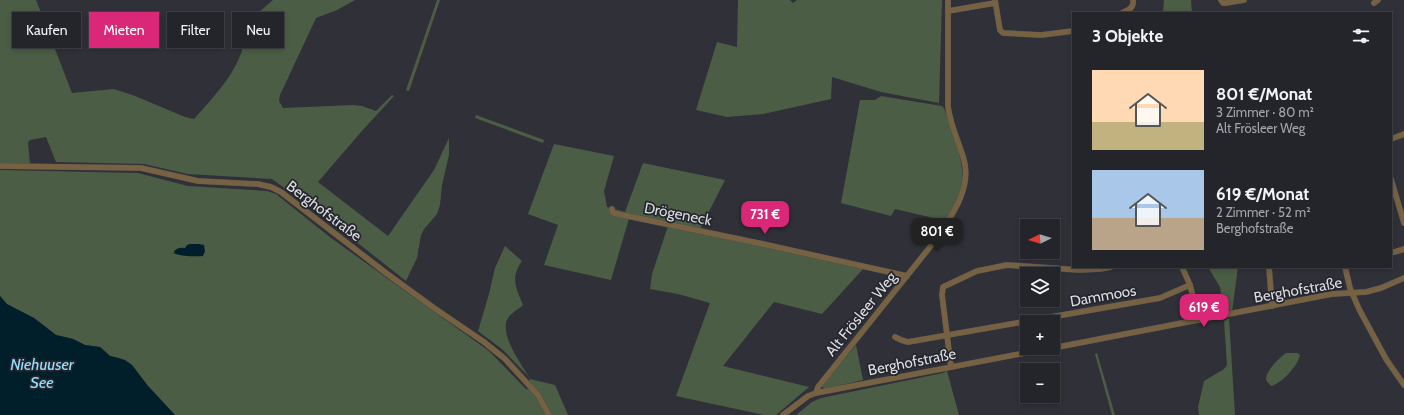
<!DOCTYPE html>
<html lang="de">
<meta charset="utf-8">
<style>
body{margin:0;font-family:Cabin,sans-serif;background:#303136;color:#f1f3f6;height:100vh;display:flex;flex-direction:column;font-size:15px;white-space:nowrap}
*{box-sizing:border-box;margin:0}
p{font-size:13px;color:#a3a5a8}
.icon{flex:none;width:22px;height:22px;fill:none;stroke:currentColor;stroke-width:2;stroke-linecap:round;stroke-linejoin:round}
.map{position:relative;flex:1;overflow:hidden}
.side{position:absolute;left:1072px;top:12px;width:320px;height:256px;display:flex;flex-direction:column;background:#24252a;border-radius:0px;box-shadow:0 2px 6px #0003,0 0 0 1px #414247}
.side>*{flex:none}
.hud{position:absolute;left:12px;top:12px;width:380px;height:36px;display:flex;gap:8px}
.needle{width:26px;rotate:265deg}
.fabs{position:absolute;left:1020px;top:219px;display:grid;gap:8px}
.fabs a{display:grid;place-items:center;width:40px;height:40px;border-radius:0px;background:#24252a;box-shadow:0 2px 6px #0003,0 0 0 1px #414247;font-size:20px}
.price{position:absolute;translate:-50% -34px;padding:0 9px;border-radius:8px;background:#db2777;color:#fff;font-size:13px;line-height:26px;filter:drop-shadow(0 1px 2px #0008)}
.price::after{content:'';position:absolute;left:50%;top:24px;width:12px;height:9px;margin-left:-6px;background:inherit;clip-path:polygon(0 0,100% 0,50% 100%)}
.price.on{background:#222;color:#fff}
ul{padding:0;list-style:none}
li{display:flex;align-items:center;gap:12px;height:100px;padding:0 20px}
li span{display:grid;place-items:center;flex:none;width:112px;height:80px;border-radius:0px;color:#555}
li>.icon{margin-inline-start:auto}
span .icon{width:48px;height:48px;fill:#fffc;stroke-width:1}
li b{font-size:17px}
h2{display:flex;justify-content:space-between;align-items:center;height:48px;padding:0 20px;font-size:17px}
.chip{padding:0 14px;border-radius:0px;background:#24252a;box-shadow:0 2px 6px #0003,0 0 0 1px #414247;font-size:14px;line-height:36px}
.chip.on{background:#db2777;color:#fff}
.map>svg:first-child{display:block}
</style>
<div class="map">
<svg width="1404" height="415" viewBox="0 0 1404 415">
<rect width="100%" height="100%" fill="#303138"/>
<g fill="#4b5d45">
<path d="M0,0h36l36,93 42,-4 21,7 50,21 9,2c24,-27 52,-55 52,-93l11,-12 16,-14h82l-18,10 -21,8 -36,77 -1,6 4,7 70,-3 9,1 14,5 16,-16 2,1 -33,36 -43,50 70,54 46,-66 15,-32v17l-7,30 -2,20 -3,9 -13,15 -3,6 -4,23 -11,23 -85,-67 -49,-35 -84,-5 -44,-10 -88,-2 -10,-25 -16,3 -2,3 2,21 -30,-1z"/>
<path d="M437,0h3l-31,91 -3,-1z"/>
<path d="M738,0h52l3,3 4,-3h145l-3,103 -58,-11 -49,-15 -1,22 -68,15 -36,3 -31,-7 21,-68 20,5z"/>
<path d="M1164,0h27l1,13h-29z"/>
<path d="M881,96l61,10 3,4c7,22 20,50 17,73 -2,13 -9,26 -16,38l-51,-12 -4,7 -50,-13 19,-103h15z"/>
<path d="M476,115l68,25 -1,3 -68,-25z"/>
<path d="M554,144l60,12 -10,35 3,16 18,5 18,-49 82,17 -25,49 -70,-14 -19,65 -67,-15 14,-40 -30,-11z"/>
<path d="M0,170l138,3 50,13 79,5 9,3 55,44 158,113 38,39 3,-12 -27,-28 -25,-19 11,-37 6,-26 10,-22 17,15c-12,17 -6,27 1,44 -5,5 -13,8 -16,15 -7,16 15,45 23,59l25,6 13,30h-393l-27,-29 -16,-21 -12,-7 -10,-2 -10,-9 -15,-2 -12,-6 -17,-4 -22,-17 -28,-14 -6,-8z"/>
<path d="M668,226l196,42 -42,46 -48,-12 -51,64 86,21 -33,28h-12l-88,-19 34,-93 -32,-9 -28,-5 2,-15z"/>
<path d="M1208,267h30l-6,45 -8,1 -4,-26z"/>
<path d="M1229,318l6,97h-36l-1,-8 6,-26 20,-12 3,-4 -3,-44z"/>
<path d="M856,345l7,35 -38,9 -2,-1 -1,-4z"/>
<path d="M1097,353l18,62h-3l-17,-61z"/>
<path d="M1286,353h12l2,2c-2,11 -19,29 -29,31 -2,-3 -5,-4 -5,-8 1,-8 14,-21 20,-25z"/>
<path d="M947,371l12,44h-163l16,-13 9,-4 122,-25z"/>
</g>
<g fill="#001f2a">
<path d="M190,244h9l5,1 1,6 -2,5c-9,1 -27,0 -31,-4l3,1 -1,-2c3,-3 7,-4 11,-3l2,-3z"/>
<path d="M0,296l7,8 27,14 22,17 17,4 12,6 15,2 10,9 15,4 7,5 16,21 27,29h-175z"/>
</g>
<g fill="none" stroke-linecap="round" stroke-linejoin="round">
<defs>
<g id="street">
<path d="M995,0l5,30 3,3 38,2 32,-4"/>
<path d="M1221,0l2,3h3l18,-3"/>
<path d="M1374,3l4,-3"/>
<path d="M948,11l47,-8"/>
<path d="M1122,13c7,-3 12,-5 11,-13"/>
<path d="M1391,139l13,-5"/>
<path d="M0,166l141,2 57,13 60,3 13,3 10,5 105,81 48,35 50,34 21,17 33,36 11,20"/>
<path d="M1391,179l13,44"/>
<path d="M612,209l1,4 150,31 144,32"/>
<path d="M1391,253l13,-4"/>
<path d="M1182,267l8,18 9,35"/>
<path d="M1269,267l3,39"/>
<path d="M1345,267l5,21 9,21 27,50 18,26"/>
<path d="M895,337l6,3 7,2 252,-44 30,-13"/>
<path d="M1053,348l279,-54 34,-2 15,-4 23,-10"/>
<path d="M951,367l-9,-72 1,-8 34,-16 30,-6 72,5 21,-1 11,-2"/>
<path d="M816,393l2,-6 116,-145c16,-24 38,-52 30,-82 -5,-18 -14,-35 -16,-54v-106"/>
<path d="M783,415l25,-19 8,-3 235,-45"/>
</g>
</defs>
<use href="#street" stroke="#4c4d53" stroke-width="6"/>
<use href="#street" stroke="#766142" stroke-width="5.5"/>
</g>
<g text-anchor="middle" dominant-baseline="central" stroke-width="3.5" stroke-linejoin="round" paint-order="stroke">
<g font-size="15" fill="#dcdde2" stroke="#26272e">
<text transform="translate(324 211) rotate(37)">Berghofstraße</text>
<text transform="translate(678 214) rotate(11)">Drögeneck</text>
<text transform="translate(1298 290) rotate(-10)">Berghofstraße</text>
<text transform="translate(1103 296) rotate(-10)">Dammoos</text>
<text transform="translate(861 314) rotate(-51)">Alt Frösleer Weg</text>
<text transform="translate(912 362) rotate(-11)">Berghofstraße</text>
</g>
<g font-size="16" font-style="italic" fill="#94e0fe" stroke="#26272e">
<text x="42" y="364">Niehuuser<tspan x="42" dy="18">See</tspan></text>
</g>
</g>
</svg>
<div class="fabs">
<a><svg class="needle" viewBox="-14 -14 28 28"><path d="M0-13l5 13h-10z" fill="#e53935"/><path d="M0 13l5-13h-10z" fill="#a3a5a8"/></svg></a>
<a><svg class="icon" aria-label="layers" viewBox="0 0 24 24"><path d="M12 4l9 5-9 5-9-5zM3 14l9 5 9-5"/></svg></a>
<a>+</a>
<a>−</a>
</div>
<b class="price" style="left:765px;top:235px">731 €</b>
<b class="price on" style="left:937px;top:252px">801 €</b>
<b class="price" style="left:1204px;top:328px">619 €</b>
<div class="hud">
<a class="chip">Kaufen</a>
<a class="chip on">Mieten</a>
<a class="chip">Filter</a>
<a class="chip">Neu</a>
</div>
<section class="side">
<h2>3 Objekte<svg class="icon" aria-label="filters" viewBox="0 0 24 24"><path d="M4 7h16M4 17h16"/><circle cx="9" cy="7" r="2"/><circle cx="15" cy="17" r="2"/></svg></h2>
<ul>
<li><span style="background:linear-gradient(#ffd9b3 65%,#c2b280 0)"><svg class="icon" aria-label="home" viewBox="0 0 24 24"><path d="M3 11l9-7 9 7M6 9v11h12V9"/></svg></span><div><b>801 €/Monat</b><p>3 Zimmer · 80 m²</p><p>Alt Frösleer Weg</p></div></li>
<li><span style="background:linear-gradient(#a9c7e8 60%,#b9a48a 0)"><svg class="icon" aria-label="home" viewBox="0 0 24 24"><path d="M3 11l9-7 9 7M6 9v11h12V9"/></svg></span><div><b>619 €/Monat</b><p>2 Zimmer · 52 m²</p><p>Berghofstraße</p></div></li>
</ul>
</section>
</div>
